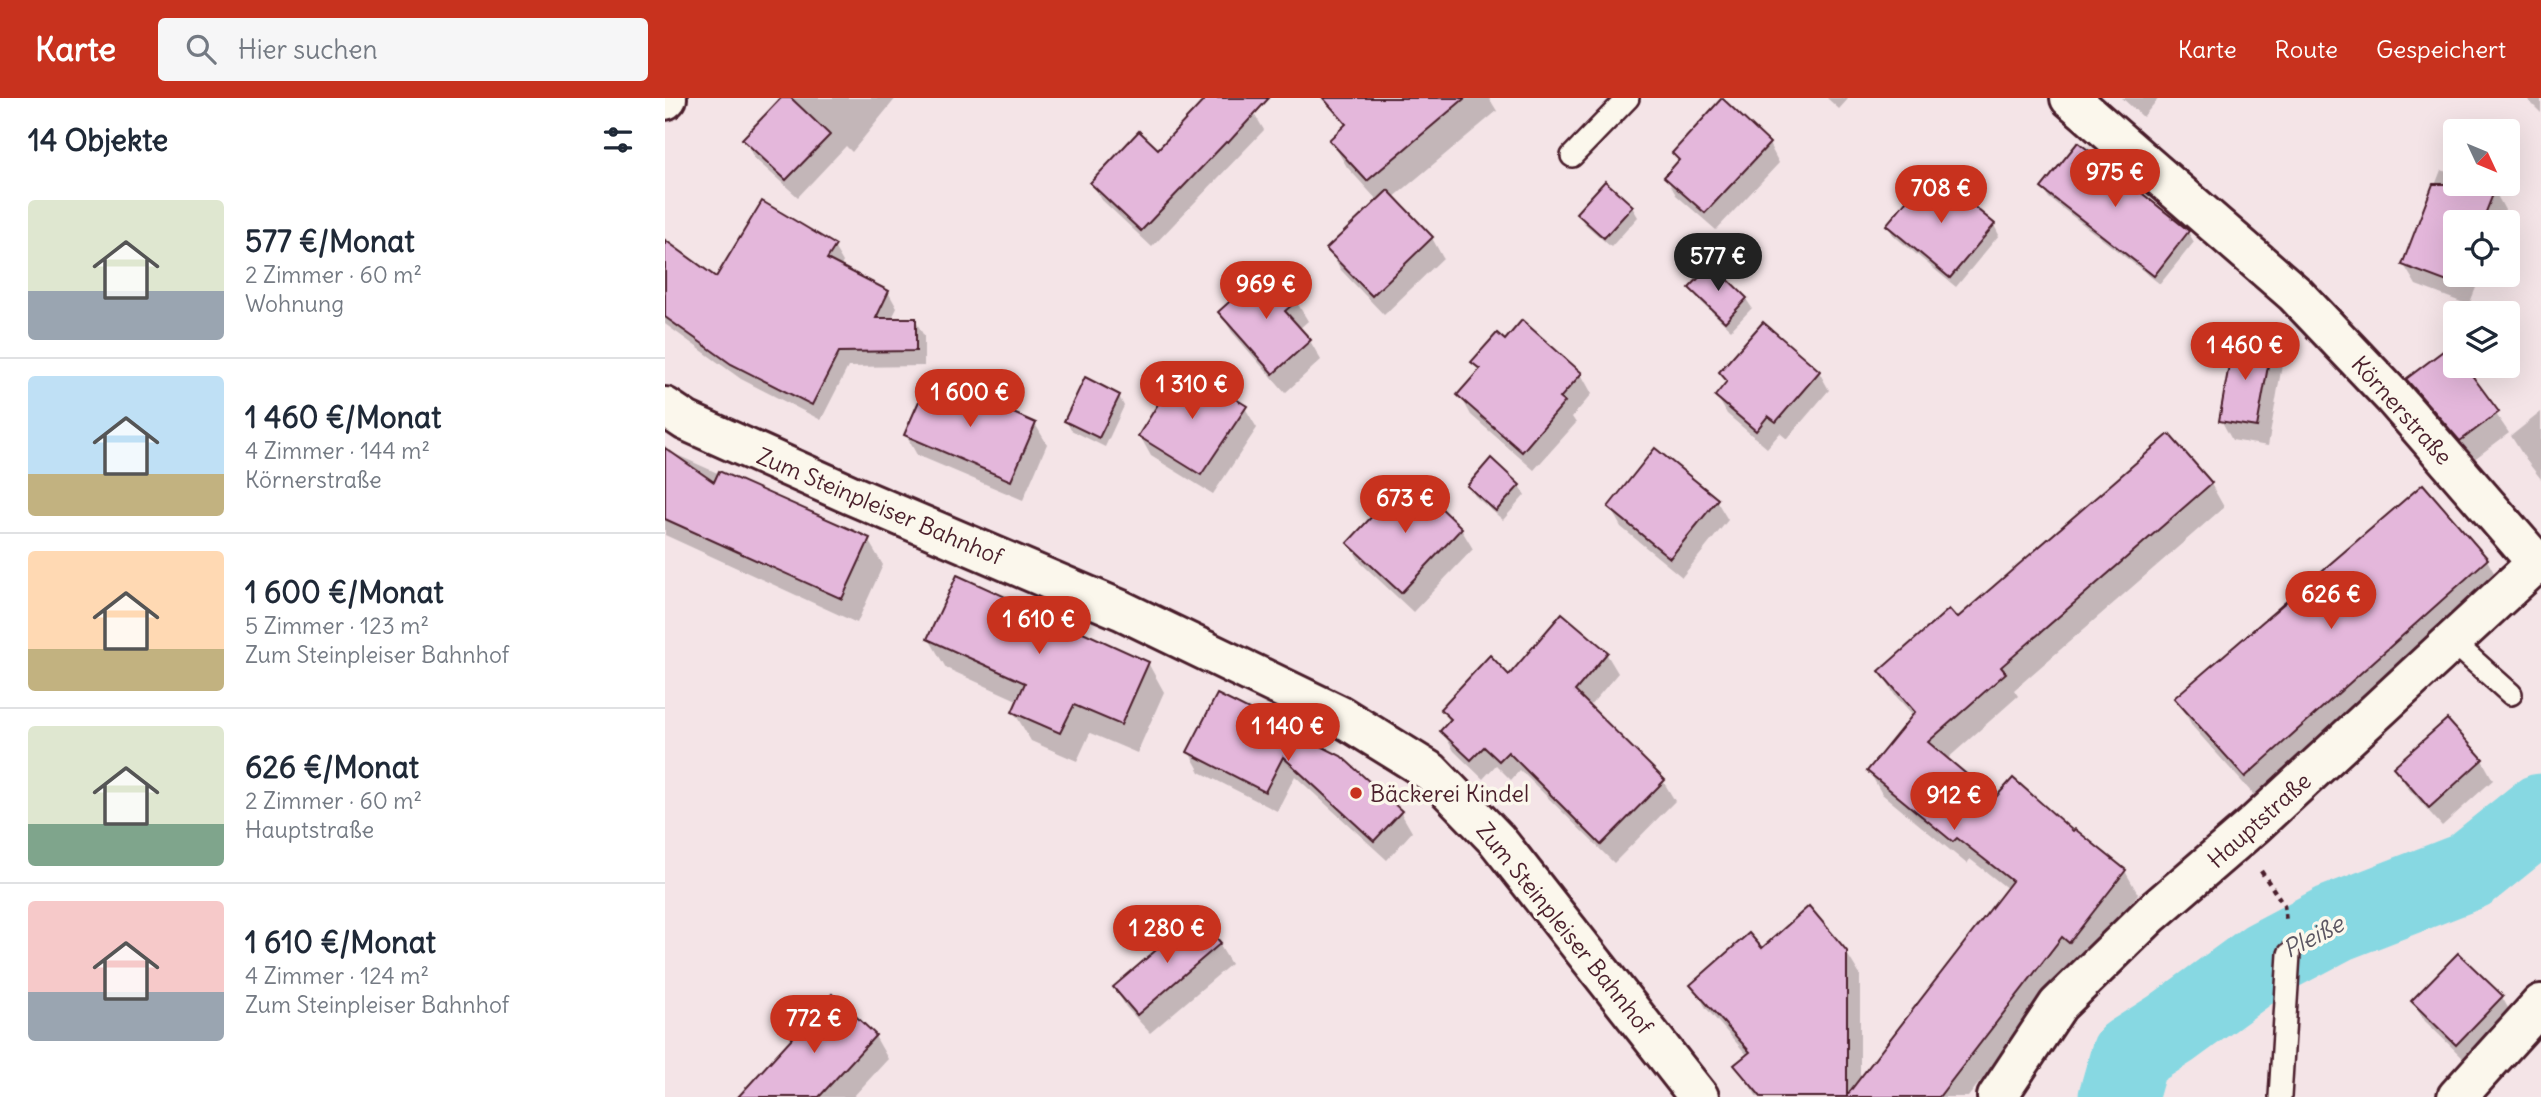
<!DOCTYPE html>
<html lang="de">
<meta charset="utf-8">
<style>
body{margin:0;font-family:Delius,sans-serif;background:#f6f6f7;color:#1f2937;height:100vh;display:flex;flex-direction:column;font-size:26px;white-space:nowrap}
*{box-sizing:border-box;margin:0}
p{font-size:23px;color:#747a83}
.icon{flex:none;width:38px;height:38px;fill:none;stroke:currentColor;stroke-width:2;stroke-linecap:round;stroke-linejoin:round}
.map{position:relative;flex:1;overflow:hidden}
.details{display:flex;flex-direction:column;background:#fff;width:665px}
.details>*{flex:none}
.needle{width:46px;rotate:134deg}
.controls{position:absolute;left:1778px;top:21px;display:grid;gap:14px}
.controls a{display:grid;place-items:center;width:77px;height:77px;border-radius:7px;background:#fff;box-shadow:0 7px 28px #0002;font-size:35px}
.price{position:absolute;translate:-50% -60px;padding:0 16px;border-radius:24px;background:#c8321e;color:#fff;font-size:23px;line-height:46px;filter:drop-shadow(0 2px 4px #0008)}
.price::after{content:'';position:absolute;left:50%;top:42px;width:21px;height:16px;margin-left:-10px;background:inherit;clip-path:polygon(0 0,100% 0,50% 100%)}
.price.current{background:#222;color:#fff}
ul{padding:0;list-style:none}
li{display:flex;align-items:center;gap:21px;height:175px;padding:0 28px}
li+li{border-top:2px solid #e0e1e3}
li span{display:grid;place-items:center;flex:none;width:196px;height:140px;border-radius:7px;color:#555}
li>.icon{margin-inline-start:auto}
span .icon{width:84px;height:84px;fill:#fffc;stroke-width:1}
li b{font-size:30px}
h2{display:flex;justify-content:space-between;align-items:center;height:84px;padding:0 28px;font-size:30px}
header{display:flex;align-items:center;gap:42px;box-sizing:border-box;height:98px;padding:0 35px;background:#c8321e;color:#fff}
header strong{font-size:33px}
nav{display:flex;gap:38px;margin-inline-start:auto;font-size:24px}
.search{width:490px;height:63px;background:#f6f6f7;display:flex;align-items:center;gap:18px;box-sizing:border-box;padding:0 24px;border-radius:7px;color:#747a83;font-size:26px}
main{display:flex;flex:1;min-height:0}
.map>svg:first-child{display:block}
</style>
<header>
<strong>Karte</strong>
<div class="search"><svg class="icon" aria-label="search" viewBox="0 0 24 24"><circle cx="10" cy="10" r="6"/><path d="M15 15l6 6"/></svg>Hier suchen</div>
<nav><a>Karte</a><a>Route</a><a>Gespeichert</a></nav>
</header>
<main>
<section class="details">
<h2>14 Objekte<svg class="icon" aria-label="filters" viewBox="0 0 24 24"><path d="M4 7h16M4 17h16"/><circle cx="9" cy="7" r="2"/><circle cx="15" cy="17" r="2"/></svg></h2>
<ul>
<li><span style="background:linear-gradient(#dfe7d0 65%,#9aa5b1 0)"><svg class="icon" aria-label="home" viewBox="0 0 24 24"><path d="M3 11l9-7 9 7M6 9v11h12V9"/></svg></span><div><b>577 €/Monat</b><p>2 Zimmer · 60 m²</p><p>Wohnung</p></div></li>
<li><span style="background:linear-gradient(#bfe0f5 70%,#c2b280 0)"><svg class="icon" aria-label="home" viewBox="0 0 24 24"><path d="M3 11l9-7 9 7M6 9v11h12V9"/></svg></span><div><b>1 460 €/Monat</b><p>4 Zimmer · 144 m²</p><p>Körnerstraße</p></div></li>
<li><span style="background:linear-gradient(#ffd9b3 70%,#c2b280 0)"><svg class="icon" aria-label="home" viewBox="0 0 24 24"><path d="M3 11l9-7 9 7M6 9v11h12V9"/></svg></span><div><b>1 600 €/Monat</b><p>5 Zimmer · 123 m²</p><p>Zum Steinpleiser Bahnhof</p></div></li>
<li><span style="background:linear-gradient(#dfe7d0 70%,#7fa58c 0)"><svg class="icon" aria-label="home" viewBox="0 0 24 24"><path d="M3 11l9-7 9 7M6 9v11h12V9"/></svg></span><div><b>626 €/Monat</b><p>2 Zimmer · 60 m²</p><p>Hauptstraße</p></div></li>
<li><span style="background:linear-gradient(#f6c9c9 65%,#9aa5b1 0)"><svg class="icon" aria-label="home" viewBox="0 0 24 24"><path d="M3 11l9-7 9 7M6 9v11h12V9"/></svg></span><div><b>1 610 €/Monat</b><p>4 Zimmer · 124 m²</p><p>Zum Steinpleiser Bahnhof</p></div></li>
</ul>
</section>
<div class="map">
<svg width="1876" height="999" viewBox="0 0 1876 999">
<rect width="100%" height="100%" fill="#f4e4e7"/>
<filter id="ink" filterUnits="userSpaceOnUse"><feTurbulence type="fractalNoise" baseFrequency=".0143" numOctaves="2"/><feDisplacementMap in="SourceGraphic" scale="14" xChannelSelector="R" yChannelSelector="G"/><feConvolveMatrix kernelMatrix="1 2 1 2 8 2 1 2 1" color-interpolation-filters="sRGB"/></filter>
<g filter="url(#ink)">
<g fill="#0003">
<path d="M118,0h113l-44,54 -6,-6 -48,51 -44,-39 -10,-19z"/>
<path d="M543,0h29l17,15 10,17 -112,117 -50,-47 -10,-17 66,-32z"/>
<path d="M691,0h133l8,13 -104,87 39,40 11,20 -59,57 -44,-46 -11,-20 49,-48 -31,-34 -16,-27 15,-14 -8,-13z"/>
<path d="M1162,0h22l-10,11z"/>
<path d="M1457,0h37l-16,19z"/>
<path d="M1861,0h15v15z"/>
<path d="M1057,3l47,43 10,19 -63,67 -40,-35 -10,-18 13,-15 -5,-9z"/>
<path d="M1776,72l14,5v9h23l16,6 11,20 -4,12h-46v53h26l-12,30 -53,-20 -12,-20z"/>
<path d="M1266,75l63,52 5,10 -43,52 -63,-52 -5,-10z"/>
<path d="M941,85l26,24 6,10 -27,30 -27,-24 -5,-10z"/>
<path d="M1378,90l145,44 6,10 -34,42 -111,-86z"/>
<path d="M169,149l9,15 -3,6 48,24 9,16 -6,12h24l9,16v30l-76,1 -27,53 -80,-41 -76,-55v-60l52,15z"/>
<path d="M1027,190l54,11 6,9 -21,22 -34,-32z"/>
<path d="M631,203l12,20 -9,8 11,12 11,19 -36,33 -53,-61 -12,-20z"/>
<path d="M840,245l76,31 11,20 -20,23 4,6 -42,47 -63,-55 -11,-20 19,-23 -6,-10z"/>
<path d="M1605,247l12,20 -14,81 -36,-6 -11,-20z"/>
<path d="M1785,250l5,7v11h8l46,67 -36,27 -54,-61 -11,-20z"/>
<path d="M1056,274h98l10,18 -42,49 -7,-6 -13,15 -40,-34 -10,-18 10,-12z"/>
<path d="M454,298l5,10 -19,41 -34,-17 -5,-9z"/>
<path d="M580,310l12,20 -44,66 -62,-38 -11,-20z"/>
<path d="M1876,314v67l-15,-19 -15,-24z"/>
<path d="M370,326l12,20 -24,56 -106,-45 -11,-20z"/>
<path d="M1504,338l42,48 13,23 -210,183 4,6 -72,64 49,41 78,33 2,-3 50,40 13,23 -55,71 -7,-6 -108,138h-211l-20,-32 11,-9 -42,-48 -13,-23 68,-35 85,2 14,23v107l148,-193 -38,-30 -3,5 -85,-70 -13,-23 45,-55 -20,-22 -13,-23 76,-50z"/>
<path d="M0,347l3,6 200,89 15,25 -26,58 -192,-88z"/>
<path d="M744,382l52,49 12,20 -60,63 -52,-49 -12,-20z"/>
<path d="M804,388h50l6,9 -22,25 -28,-24z"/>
<path d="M1051,402l12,20 -46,57 -61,-50 -11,-20z"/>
<path d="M1822,462l16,29 -241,215 -69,-77 -16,-28z"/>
<path d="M264,541l219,24 16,29 -27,61 -47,-20 -13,28 -46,-20 -17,-29 5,-11 -73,-33z"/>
<path d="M941,555l12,20 -29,34 74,74 12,20 -61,62 -94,-93 -9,10 -15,-15 -13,14 -29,-28 -12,-20 8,-8 -7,-14 66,-32z"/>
<path d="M1782,623l35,39 11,20 -51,46 -35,-39 -12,-20z"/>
<path d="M524,654l151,6 61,55 11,19 -25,28 -92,-84 -18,35 -77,-39z"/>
<path d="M554,846l12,20 -81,69 -24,-26 -11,-20z"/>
<path d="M1837,899l11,20 -45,46 -43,-42 -12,-19z"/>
<path d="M210,938l13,23 -35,38h-113z"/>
</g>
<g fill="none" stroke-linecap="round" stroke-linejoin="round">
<path stroke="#87d8e2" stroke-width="79" d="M1453,999l12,-42 41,-26 94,-69 70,-37 134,-52 72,-58"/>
</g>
<g fill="#e4b7db" stroke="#4a1f2b" stroke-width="2">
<path d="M116,0h10l39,37 -44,45 -44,-41z"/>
<path d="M541,0h63l-41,45 -2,-1 -85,89 -51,-48 49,-52 19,18z"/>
<path d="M658,0h142l-98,83 -38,-41 17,-16z"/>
<path d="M1057,0l48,45 -65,70 -41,-36 15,-17 -7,-7z"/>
<path d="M1413,44l111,89 -35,45 -113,-88z"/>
<path d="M1266,73l64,53 -45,54 -64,-53z"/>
<path d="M940,83l28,25 -29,32 -28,-25z"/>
<path d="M1768,86h64l-15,38h-27v53h7l-4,11 -56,-21z"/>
<path d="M723,92l45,47 -61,59 -46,-47z"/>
<path d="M97,103l74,44 -9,14 62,32 -13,27h40v33l-77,1 -27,53 -81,-41 -66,-47v-77l51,37z"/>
<path d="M1047,166l35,34 -22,24 -36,-34z"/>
<path d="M603,169l30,33 -13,11 26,29 -38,34 -55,-62z"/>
<path d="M857,222l60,53 -22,25 5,4 -43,50 -65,-57 23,-26 -9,-7 26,-29 8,7z"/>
<path d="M1098,224l57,49 -44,51 -8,-6 -12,15 -41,-35 12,-15 -8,-9z"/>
<path d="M1569,239l38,7 -15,83 -38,-6z"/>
<path d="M1786,247l4,7v14h10l34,46 -39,29 -54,-62z"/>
<path d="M517,268l65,40 -46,69 -63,-39z"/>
<path d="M265,278l106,47 -25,58 -107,-46z"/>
<path d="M420,279l35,18 -21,43 -35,-17z"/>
<path d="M1504,336l43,49 -211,184 5,6 -78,69 67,56 18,-20 60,53 2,-2 51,41 -57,73 -7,-6 -123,160h-178l-27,-32 16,-13 -60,-67 59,-52 13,15 47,-42 38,45v144l165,-214 -55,-43 -4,4 -86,-71 48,-59 -36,-41 70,-62 8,9z"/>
<path d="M0,350l49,34 5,-11 151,67 -28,61 -177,-80z"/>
<path d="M990,350l63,51 -48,59 -62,-51z"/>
<path d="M826,360l29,27 -24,26 -29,-25z"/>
<path d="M744,379l53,51 -61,65 -54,-50z"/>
<path d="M1758,386l65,75 -243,218 -71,-79z"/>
<path d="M292,477l192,87 -28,63 -47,-20 -14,28 -48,-21 13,-29 -98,-44z"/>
<path d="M897,515l46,39 -33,39 90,89 -64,65 -93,-93 -9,9 -15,-14 -13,13 -31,-29 11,-12 -11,-10 50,-54 19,20z"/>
<path d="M552,596l124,62 61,55 -28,30 -91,-84 -18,35 -78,-40z"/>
<path d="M1782,621l36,40 -54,49 -36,-41z"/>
<path d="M532,817l24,28 -84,72 -24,-28z"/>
<path d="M1793,855l45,43 -47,49 -45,-44z"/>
<path d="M167,896l44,41 -57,62h-81z"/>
</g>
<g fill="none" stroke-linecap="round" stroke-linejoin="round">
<defs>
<g id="service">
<path d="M907,58l56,-58"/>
<path d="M1788,544l58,52"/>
<path d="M1615,999l9,-143"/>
</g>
<g id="minor">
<path d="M1405,0l225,196 98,103 144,166"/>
<path d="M0,2l2,-2"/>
<path d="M1792,999l84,-93"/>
</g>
<path id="tertiary" d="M0,309l21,14 163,73 272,116 218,105 92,57 66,68 202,257"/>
<path id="secondary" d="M1332,999l61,-92 93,-91 103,-89 287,-266"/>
</defs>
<use href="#service" stroke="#4a1f2b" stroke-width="26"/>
<use href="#minor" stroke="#4a1f2b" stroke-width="44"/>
<use href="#tertiary" stroke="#4a1f2b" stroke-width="44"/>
<use href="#secondary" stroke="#4a1f2b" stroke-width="44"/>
<path stroke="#4a1f2b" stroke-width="4.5" stroke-dasharray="5 5" stroke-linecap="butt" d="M1596,773l23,34 2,17"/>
<use href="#service" stroke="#fbf7ec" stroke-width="21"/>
<use href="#minor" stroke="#fbf7ec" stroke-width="38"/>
<use href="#tertiary" stroke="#fbf7ec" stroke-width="38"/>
<use href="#secondary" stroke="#fbf7ec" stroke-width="38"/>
</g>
</g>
<circle fill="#c8321e" stroke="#fbf7ec" stroke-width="2.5" cx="691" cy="695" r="7"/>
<g text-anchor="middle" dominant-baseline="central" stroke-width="7" stroke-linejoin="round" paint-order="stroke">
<g font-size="23" fill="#4a1f2b" stroke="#fbf7ec">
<text transform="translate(1737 312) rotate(48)">Körnerstraße</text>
<text transform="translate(215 408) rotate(23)">Zum Steinpleiser Bahnhof</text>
<text transform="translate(1594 722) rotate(-42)">Hauptstraße</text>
<text transform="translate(900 830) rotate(51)">Zum Steinpleiser Bahnhof</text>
</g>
<g font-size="23" fill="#4a1f2b" stroke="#fbf7ec" text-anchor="start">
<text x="705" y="695">Bäckerei Kindel</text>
</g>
<g font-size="24" font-style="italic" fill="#5c5662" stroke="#fbf7ec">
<text transform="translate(1648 838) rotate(-27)">Pleiße</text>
</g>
</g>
</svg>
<div class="controls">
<a><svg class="needle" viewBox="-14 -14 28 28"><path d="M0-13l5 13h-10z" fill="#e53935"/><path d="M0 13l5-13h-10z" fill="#747a83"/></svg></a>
<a><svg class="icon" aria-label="locate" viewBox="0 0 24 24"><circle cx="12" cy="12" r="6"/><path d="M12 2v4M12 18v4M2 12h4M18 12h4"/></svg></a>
<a><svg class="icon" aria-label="layers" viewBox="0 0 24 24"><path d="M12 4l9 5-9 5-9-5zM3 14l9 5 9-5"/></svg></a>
</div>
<b class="price" style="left:1450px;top:111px">975 €</b>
<b class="price" style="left:1276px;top:127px">708 €</b>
<b class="price current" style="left:1053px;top:195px">577 €</b>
<b class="price" style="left:601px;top:223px">969 €</b>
<b class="price" style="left:1580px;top:284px">1 460 €</b>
<b class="price" style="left:527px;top:323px">1 310 €</b>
<b class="price" style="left:305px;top:331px">1 600 €</b>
<b class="price" style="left:740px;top:437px">673 €</b>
<b class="price" style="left:1666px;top:533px">626 €</b>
<b class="price" style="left:374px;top:558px">1 610 €</b>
<b class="price" style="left:623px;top:665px">1 140 €</b>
<b class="price" style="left:1289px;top:734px">912 €</b>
<b class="price" style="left:502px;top:867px">1 280 €</b>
<b class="price" style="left:149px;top:957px">772 €</b>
</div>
</main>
